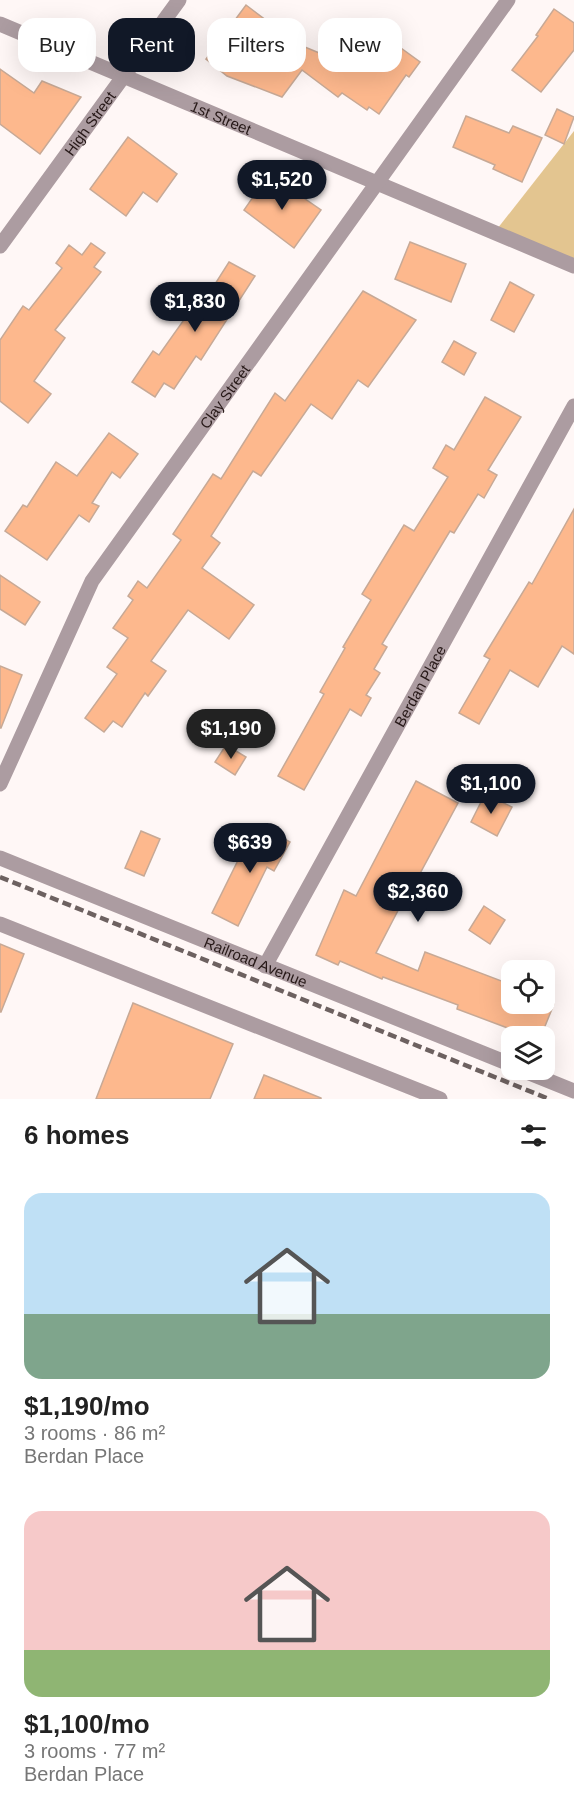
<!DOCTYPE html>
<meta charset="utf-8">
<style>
body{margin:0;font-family:Arial,sans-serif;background:#f2f2f2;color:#222;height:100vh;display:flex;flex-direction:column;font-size:22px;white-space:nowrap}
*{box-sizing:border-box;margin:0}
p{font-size:20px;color:#767676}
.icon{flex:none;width:33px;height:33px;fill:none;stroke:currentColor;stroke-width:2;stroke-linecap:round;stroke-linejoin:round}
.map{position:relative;height:1099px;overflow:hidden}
.panel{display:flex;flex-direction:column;background:#fff;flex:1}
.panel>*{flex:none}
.banner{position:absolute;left:18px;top:18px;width:538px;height:54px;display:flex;gap:12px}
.tools{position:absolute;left:501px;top:960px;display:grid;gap:12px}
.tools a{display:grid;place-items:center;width:54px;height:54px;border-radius:12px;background:#fff;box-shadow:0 6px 24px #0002;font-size:30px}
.price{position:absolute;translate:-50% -51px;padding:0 14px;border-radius:21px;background:#111827;color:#fff;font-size:20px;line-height:39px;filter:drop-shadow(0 2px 3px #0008)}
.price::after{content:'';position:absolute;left:50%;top:36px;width:18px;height:14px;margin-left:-9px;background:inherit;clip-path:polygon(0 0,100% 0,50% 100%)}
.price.on{background:#222;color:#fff}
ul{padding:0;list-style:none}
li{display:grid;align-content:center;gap:12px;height:318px;padding:0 24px}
li span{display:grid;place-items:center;height:186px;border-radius:18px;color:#555}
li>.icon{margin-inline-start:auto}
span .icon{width:108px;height:108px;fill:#fffc;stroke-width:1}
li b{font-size:26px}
h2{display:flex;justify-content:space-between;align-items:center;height:72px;padding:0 24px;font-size:26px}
.chip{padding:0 21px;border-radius:18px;background:#fff;box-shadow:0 6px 24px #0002;font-size:21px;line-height:54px}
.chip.on{background:#111827;color:#fff}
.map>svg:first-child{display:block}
</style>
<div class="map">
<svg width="574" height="1099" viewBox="0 0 574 1099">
<rect width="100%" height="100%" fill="#fff7f6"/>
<path fill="#e3c590" d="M574,131v139l-80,-37z"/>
<g fill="#fdb88d" stroke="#c7a996" stroke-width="1.5">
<path d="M246,5l25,19 -5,7 63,26 15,-21 36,27 14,-20 26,19 -11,15 -3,-2 -27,39 -10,-7 -2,3 -25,-17 -4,4 -36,-27 -20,27 -55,-21 -21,-17z"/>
<path d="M554,9l20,14v27l-33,42 -29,-22 26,-34 -2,-1z"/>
<path d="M0,69l34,24 8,-12 39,16 -41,57 -40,-30z"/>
<path d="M557,109l17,8 -10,27 -19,-9z"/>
<path d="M466,116l43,17 4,-7 29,12 -20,44 -29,-13 2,-4 -42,-18z"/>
<path d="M128,137l49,37 -20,28 -14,-10 -17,24 -36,-27z"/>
<path d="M269,174l52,36 -27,38 -50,-38z"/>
<path d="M410,242l56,22 -15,38 -56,-23z"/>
<path d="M91,243l14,10 -11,14 7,5 -46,58 10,8 -31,43 17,13 -23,29 -28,-22v-61l23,-34 6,4 33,-42 -6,-5 13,-18 13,10z"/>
<path d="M229,262l26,14 -54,84 -5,-4 -22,33 -10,-6 -9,14 -23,-15 21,-31 6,4 34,-48 5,4z"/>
<path d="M510,282l24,13 -20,37 -23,-12z"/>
<path d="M363,291l53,29 -48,67 -10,-7 -26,39 -21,-15 -50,72 -8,-5 -42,65 9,7 -18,25 52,37 -25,34 -41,-29 -37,51 15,10 -18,25 -3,-3 -23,34 -9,-6 -9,11 -19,-14 32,-44 -10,-7 21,-29 -15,-10 20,-28 -5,-4 10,-15 9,7 34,-48 -8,-6 40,-60 8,5 54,-86 10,8z"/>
<path d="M454,341l22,12 -12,22 -22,-13z"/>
<path d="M485,397l36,20 -33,53 9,5 -13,23 -6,-4 -24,39 -4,-2 -68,113 5,3 -13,22 6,4 -14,22 5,3 -10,18 -11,-7 -46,81 -26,-14 46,-82 -4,-2 25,-44 -2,-1 28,-47 -9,-6 42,-69 10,6 34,-54 -15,-9 13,-23 8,5z"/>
<path d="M109,433l29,21 -18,24 -8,-6 -20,31 7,3 -10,16 -10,-7 -32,45 -42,-29 18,-26 4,2 29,-45 21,14z"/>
<path d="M574,509v145l-12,-8 -24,41 -28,-17 -31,54 -20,-11 31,-54 -6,-3 45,-74 3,2z"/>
<path d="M0,575l40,27 -15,23 -25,-16z"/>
<path d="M0,666l22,9 -21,53h-1z"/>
<path d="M226,745l20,12 -11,18 -20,-13z"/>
<path d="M416,781l42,22 -42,78 12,6 -11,19 -13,-7 -28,54 42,18 7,-19 87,33v19h42l-13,32h-12l-72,-27 1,-4 -75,-28 -1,2 -42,-18 -2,4 -22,-10 28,-65 12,6z"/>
<path d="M485,794l27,13 -15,29 -26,-14z"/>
<path d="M262,826l28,16 -16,29 -7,-4 -29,59 -26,-13 38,-77 5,3z"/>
<path d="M141,831l19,8 -16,37 -19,-8z"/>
<path d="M484,906l21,14 -15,24 -21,-14z"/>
<path d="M0,944l24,10 -23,58h-1z"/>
<path d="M133,1003l100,41 -23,55h-114z"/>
<path d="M264,1075l57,23v1h-67z"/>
</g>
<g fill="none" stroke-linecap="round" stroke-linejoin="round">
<g stroke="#ac9ca1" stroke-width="15">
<path id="s1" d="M0,24l574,242"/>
<path id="s2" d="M0,246l179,-246"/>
<path id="s3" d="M0,784l92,-203 416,-581"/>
<path id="s4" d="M0,858l512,207"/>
<path d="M0,924l440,175"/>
<path id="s5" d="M265,966l309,-560"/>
<path d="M522,1070l52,21"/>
</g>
<path stroke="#6d6160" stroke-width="4.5" stroke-dasharray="9 4.5" stroke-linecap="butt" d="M0,877l549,222"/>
</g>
<g text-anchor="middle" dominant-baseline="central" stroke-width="4.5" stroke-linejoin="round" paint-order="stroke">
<g font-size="15" fill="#261817" stroke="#fff7f6">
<text stroke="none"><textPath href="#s1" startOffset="240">1st Street</textPath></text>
<text stroke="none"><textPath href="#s2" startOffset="152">High Street</textPath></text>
<text stroke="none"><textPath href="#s3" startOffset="450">Clay Street</textPath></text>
<text stroke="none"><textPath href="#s5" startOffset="320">Berdan Place</textPath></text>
<text stroke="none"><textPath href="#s4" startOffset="276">Railroad Avenue</textPath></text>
</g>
</g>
</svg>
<div class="tools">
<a><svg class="icon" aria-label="locate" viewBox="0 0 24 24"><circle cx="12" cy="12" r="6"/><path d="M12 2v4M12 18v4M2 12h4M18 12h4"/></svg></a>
<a><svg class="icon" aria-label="layers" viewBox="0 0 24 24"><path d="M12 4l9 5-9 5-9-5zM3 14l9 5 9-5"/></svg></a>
</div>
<b class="price" style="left:282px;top:211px">$1,520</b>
<b class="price" style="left:195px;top:333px">$1,830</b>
<b class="price on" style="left:231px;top:760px">$1,190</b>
<b class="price" style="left:491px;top:815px">$1,100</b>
<b class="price" style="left:250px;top:874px">$639</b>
<b class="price" style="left:418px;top:923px">$2,360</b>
<div class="banner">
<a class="chip">Buy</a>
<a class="chip on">Rent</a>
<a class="chip">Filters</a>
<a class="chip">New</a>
</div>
</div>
<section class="panel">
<h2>6 homes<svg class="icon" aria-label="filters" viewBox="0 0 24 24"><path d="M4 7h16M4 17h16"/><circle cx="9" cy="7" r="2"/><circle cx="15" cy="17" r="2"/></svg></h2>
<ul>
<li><span style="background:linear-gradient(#bfe0f5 65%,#7fa58c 0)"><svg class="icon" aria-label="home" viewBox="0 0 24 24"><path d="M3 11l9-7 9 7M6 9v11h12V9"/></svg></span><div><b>$1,190/mo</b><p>3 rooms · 86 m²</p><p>Berdan Place</p></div></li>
<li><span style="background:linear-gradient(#f6c9c9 75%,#8fb573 0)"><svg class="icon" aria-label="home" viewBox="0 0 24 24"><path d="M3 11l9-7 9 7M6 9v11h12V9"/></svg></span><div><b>$1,100/mo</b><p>3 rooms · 77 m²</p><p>Berdan Place</p></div></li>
</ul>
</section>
